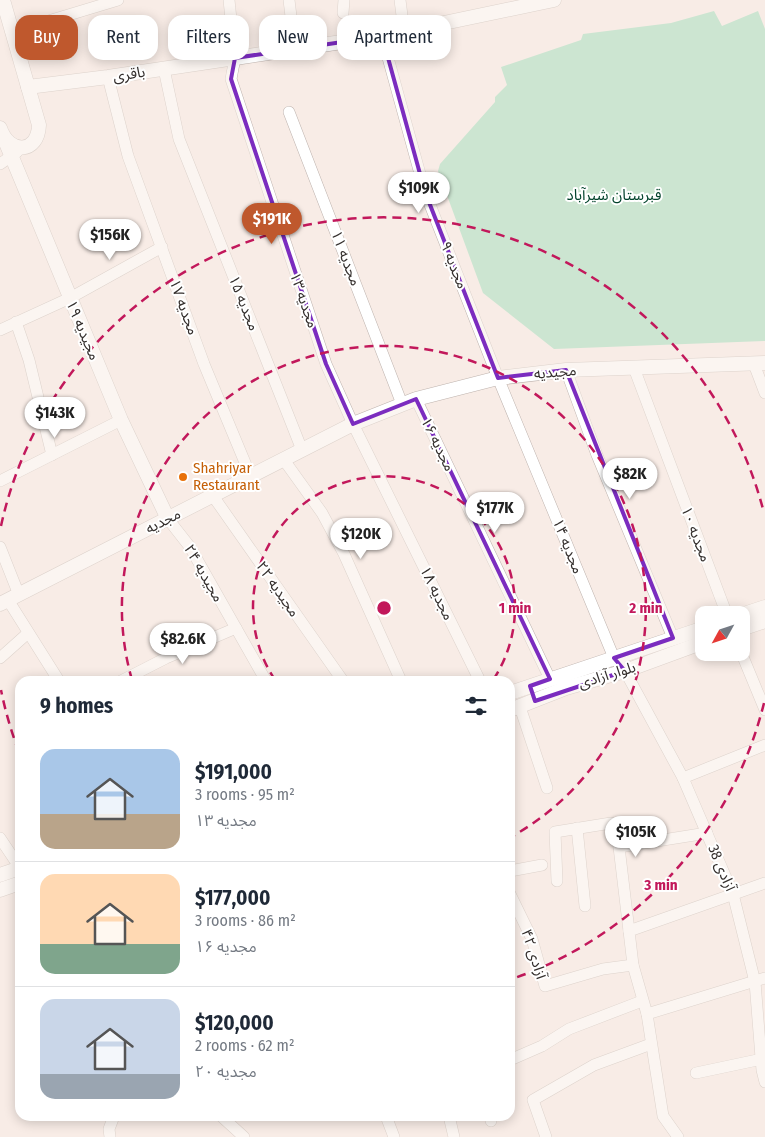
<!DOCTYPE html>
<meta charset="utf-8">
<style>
body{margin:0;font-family:"Fira Sans Condensed","Noto Sans Arabic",sans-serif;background:#f6f6f7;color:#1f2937;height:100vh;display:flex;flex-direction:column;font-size:19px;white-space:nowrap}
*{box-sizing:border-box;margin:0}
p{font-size:16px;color:#747a83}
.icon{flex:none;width:28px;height:28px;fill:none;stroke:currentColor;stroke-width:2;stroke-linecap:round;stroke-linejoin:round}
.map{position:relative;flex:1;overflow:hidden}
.sheet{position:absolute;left:15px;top:676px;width:500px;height:445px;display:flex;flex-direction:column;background:#fff;border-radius:15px;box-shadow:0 2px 12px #0003}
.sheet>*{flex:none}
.guide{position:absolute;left:15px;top:15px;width:500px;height:45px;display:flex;gap:10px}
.needle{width:32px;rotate:230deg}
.tools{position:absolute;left:695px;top:606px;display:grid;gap:10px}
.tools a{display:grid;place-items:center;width:55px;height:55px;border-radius:10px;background:#fff;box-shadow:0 2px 12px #0003;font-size:25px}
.price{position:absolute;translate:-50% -42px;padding:0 11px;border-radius:18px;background:#fff;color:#222;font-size:16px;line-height:32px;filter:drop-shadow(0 1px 2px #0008)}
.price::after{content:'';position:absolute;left:50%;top:30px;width:15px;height:11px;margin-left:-8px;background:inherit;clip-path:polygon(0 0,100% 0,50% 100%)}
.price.on{background:#bf582d;color:#fff}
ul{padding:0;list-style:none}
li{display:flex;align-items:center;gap:15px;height:125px;padding:0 25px}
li+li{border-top:1px solid #e0e1e3}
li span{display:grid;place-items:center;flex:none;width:140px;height:100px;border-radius:15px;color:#555}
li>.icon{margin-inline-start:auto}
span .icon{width:60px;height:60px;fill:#fffc;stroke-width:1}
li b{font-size:21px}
h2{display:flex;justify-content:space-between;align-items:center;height:60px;padding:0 25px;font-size:21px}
.tag{padding:0 18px;border-radius:15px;background:#fff;box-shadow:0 2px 12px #0003;font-size:18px;line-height:45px}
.tag.on{background:#bf582d;color:#fff}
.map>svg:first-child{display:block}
</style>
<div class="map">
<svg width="765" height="1137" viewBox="0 0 765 1137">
<rect width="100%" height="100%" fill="#f8ece6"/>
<path fill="#97dbb9" d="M714,11l8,15 36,-15 7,18v312l-211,8 -71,-56 -45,-122 2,-7 55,-62v-5l12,-12 -6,-18 80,-27 2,-6 88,-11z"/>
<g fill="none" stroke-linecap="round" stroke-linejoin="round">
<defs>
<g id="minor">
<path d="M229,0l6,58 -4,21 95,285 27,60 127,257"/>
<path d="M289,0l6,49"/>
<path d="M400,0l4,31"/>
<path d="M343,13l1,-13"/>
<path d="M12,32l106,-32"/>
<path d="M382,36l43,156 73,186 116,280 11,13 58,107 50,116 22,88 7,88 3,12"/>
<path d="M164,69l15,70 123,311"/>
<path d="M108,77l20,79 76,208 47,113"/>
<path d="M289,112l113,292"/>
<path d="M0,164l17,-12"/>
<path d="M16,322l13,38 23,95"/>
<path d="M0,330l70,-32 92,-51"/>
<path d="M754,364l11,29"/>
<path d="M634,368l93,247"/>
<path d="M566,370l31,85 76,183"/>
<path d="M416,399l134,280"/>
<path d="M284,460l38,53 22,41 57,127"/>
<path d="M0,481l121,-61"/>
<path d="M213,496l130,185"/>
<path d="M168,519l22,28 76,134"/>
<path d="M0,547l19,48"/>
<path d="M8,600l51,81"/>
<path d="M741,652l24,58"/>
<path d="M0,658l28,-25"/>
<path d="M121,681l45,-23 70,-30"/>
<path d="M520,707l27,81"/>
<path d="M683,778l82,-33"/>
<path d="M577,828l8,78"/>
<path d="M0,838l20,30"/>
<path d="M510,871l32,-6"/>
<path d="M557,881l-2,-49 56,-9 4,3 4,21"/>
<path d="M510,894l22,45 13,47 58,-17 30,-4"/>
<path d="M629,931l-10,-84 88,-14"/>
<path d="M647,1014l118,-36"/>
<path d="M510,1060l32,-14 27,-17 73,-28"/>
<path d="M696,1073l66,-14"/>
<path d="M221,1116l23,21"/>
<path d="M386,1116l8,21"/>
<path d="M449,1116l5,21"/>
<path d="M490,1116l1,5"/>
<path d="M110,1137l-1,-8 5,-13"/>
<path d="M546,1137l-13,-37 61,-35 57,-21"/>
<path d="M678,1137l-15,-21 -16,-102 -14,-49 -4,-34 136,-48"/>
</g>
<g id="tertiary">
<path d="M28,87l80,-10 274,-41 172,-36"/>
<path d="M0,128c9,27 38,26 39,-3l-36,-125"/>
<path d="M4,138l117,282 47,99"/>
<path d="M0,604l353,-180 63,-25 82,-21 68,-8 199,-7"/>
<path d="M741,615l24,-8"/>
<path d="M741,629l24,-8"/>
<path d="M510,693l194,-65"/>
<path d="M510,710l56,-22 59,-17 79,-29"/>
<path d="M0,875l20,-7"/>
<path d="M0,890l20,-7"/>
</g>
</defs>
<use href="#minor" stroke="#beb3ae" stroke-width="12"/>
<use href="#tertiary" stroke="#beb3ae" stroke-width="15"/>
<use href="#minor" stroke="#fff" stroke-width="11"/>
<use href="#tertiary" stroke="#fff" stroke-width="14"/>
</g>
<path d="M0 0H765V1137H0ZM382,36l43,156 73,186 68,-8 107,268 -59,20 11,13 -90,30 -5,-15 20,-7 -134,-280 -63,25 -27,-60 -95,-285 4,-21z" fill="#f8ece6" fill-opacity=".55" fill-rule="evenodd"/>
<path fill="none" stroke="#7b2cbf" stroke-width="4" stroke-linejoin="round" d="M382,36l43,156 73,186 68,-8 107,268 -59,20 11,13 -90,30 -5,-15 20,-7 -134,-280 -63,25 -27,-60 -95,-285 4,-21z"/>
<g fill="none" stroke="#c2185b" stroke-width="2.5" stroke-dasharray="9 6">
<path d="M275 680A131 131 0 1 1 493 680"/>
<path d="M132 680A262 262 0 1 1 511 837"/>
<path d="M764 703A392 392 0 0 1 512 979M19 752A392 392 0 0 1 1 690M1 526A392 392 0 0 1 764 513"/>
</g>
<circle fill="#e8710a" stroke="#fff" stroke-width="2" cx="183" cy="477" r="5"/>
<g text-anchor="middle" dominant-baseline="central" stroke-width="4" stroke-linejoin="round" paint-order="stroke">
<g font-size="15" fill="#342f2d" stroke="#fff">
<text transform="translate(129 74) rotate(-9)">باقری</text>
<text transform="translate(346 258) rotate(69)">مجدیه ۱۱</text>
<text transform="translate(454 265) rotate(68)">مجدیه ۹</text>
<text transform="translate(304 300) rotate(71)">مجدیه ۱۳</text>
<text transform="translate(244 303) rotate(68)">مجدیه ۱۵</text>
<text transform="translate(184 307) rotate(70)">مجدیه ۱۷</text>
<text transform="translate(83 330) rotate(67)">مجیدیه ۱۹</text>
<text transform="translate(555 372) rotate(-5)">مجیدیه</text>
<text transform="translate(438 444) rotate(64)">مجدیه ۱۶</text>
<text transform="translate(163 521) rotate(-27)">مجدیه</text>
<text transform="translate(696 534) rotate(69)">مجدیه ۱۰</text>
<text transform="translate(568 546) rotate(68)">مجدیه ۱۴</text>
<text transform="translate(204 573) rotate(60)">مجیدیه ۲۴</text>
<text transform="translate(278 589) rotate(55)">مجیدیه ۲۲</text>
<text transform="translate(437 593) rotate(64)">مجدیه ۱۸</text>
<text transform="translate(607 675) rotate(-17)">بلوار آزادی</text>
<text transform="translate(722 868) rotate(67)">آزادی 38</text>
<text transform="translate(534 954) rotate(72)">آزادی ۴۲</text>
</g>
<g font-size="15" fill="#01422b" stroke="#fff">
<text x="614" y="195">قبرستان شیرآباد</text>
</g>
<g font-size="15" fill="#c56008" stroke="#fff" text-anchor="start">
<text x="193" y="468">Shahriyar<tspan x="193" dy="17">Restaurant</tspan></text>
</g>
</g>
<circle cx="384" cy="608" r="8" fill="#c2185b" stroke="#fff" stroke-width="2.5"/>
<g font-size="15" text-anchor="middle" font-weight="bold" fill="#c2185b" stroke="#fff" stroke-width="4" stroke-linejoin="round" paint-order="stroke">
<text x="515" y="613">1 min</text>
<text x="646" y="613">2 min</text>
<text x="661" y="890">3 min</text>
</g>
</svg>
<div class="tools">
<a><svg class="needle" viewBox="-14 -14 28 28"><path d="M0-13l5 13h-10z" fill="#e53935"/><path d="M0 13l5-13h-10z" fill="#747a83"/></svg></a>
</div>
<b class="price" style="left:419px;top:214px">$109K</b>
<b class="price on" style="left:272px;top:245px">$191K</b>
<b class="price" style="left:110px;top:261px">$156K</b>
<b class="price" style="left:55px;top:439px">$143K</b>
<b class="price" style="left:630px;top:500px">$82K</b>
<b class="price" style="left:495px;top:534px">$177K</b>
<b class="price" style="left:361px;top:560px">$120K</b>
<b class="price" style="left:183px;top:665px">$82.6K</b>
<b class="price" style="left:636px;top:858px">$105K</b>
<div class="guide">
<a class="tag on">Buy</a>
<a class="tag">Rent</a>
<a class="tag">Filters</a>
<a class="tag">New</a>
<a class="tag">Apartment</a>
</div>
<section class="sheet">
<h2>9 homes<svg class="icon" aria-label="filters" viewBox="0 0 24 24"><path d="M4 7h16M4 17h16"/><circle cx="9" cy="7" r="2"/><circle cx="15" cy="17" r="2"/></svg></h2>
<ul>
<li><span style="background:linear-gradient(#a9c7e8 65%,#b9a48a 0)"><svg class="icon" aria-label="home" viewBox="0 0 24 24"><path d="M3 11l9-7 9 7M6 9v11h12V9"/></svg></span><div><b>$191,000</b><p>3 rooms · 95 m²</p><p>مجدیه ۱۳</p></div></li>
<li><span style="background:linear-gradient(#ffd9b3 70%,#7fa58c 0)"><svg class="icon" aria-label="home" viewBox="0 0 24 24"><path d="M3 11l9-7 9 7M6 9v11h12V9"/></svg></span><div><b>$177,000</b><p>3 rooms · 86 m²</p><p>مجدیه ۱۶</p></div></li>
<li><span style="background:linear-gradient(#c9d6e8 75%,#9aa5b1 0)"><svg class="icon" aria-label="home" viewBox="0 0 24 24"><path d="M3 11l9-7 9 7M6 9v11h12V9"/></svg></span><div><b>$120,000</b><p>2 rooms · 62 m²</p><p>مجدیه ۲۰</p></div></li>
</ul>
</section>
</div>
